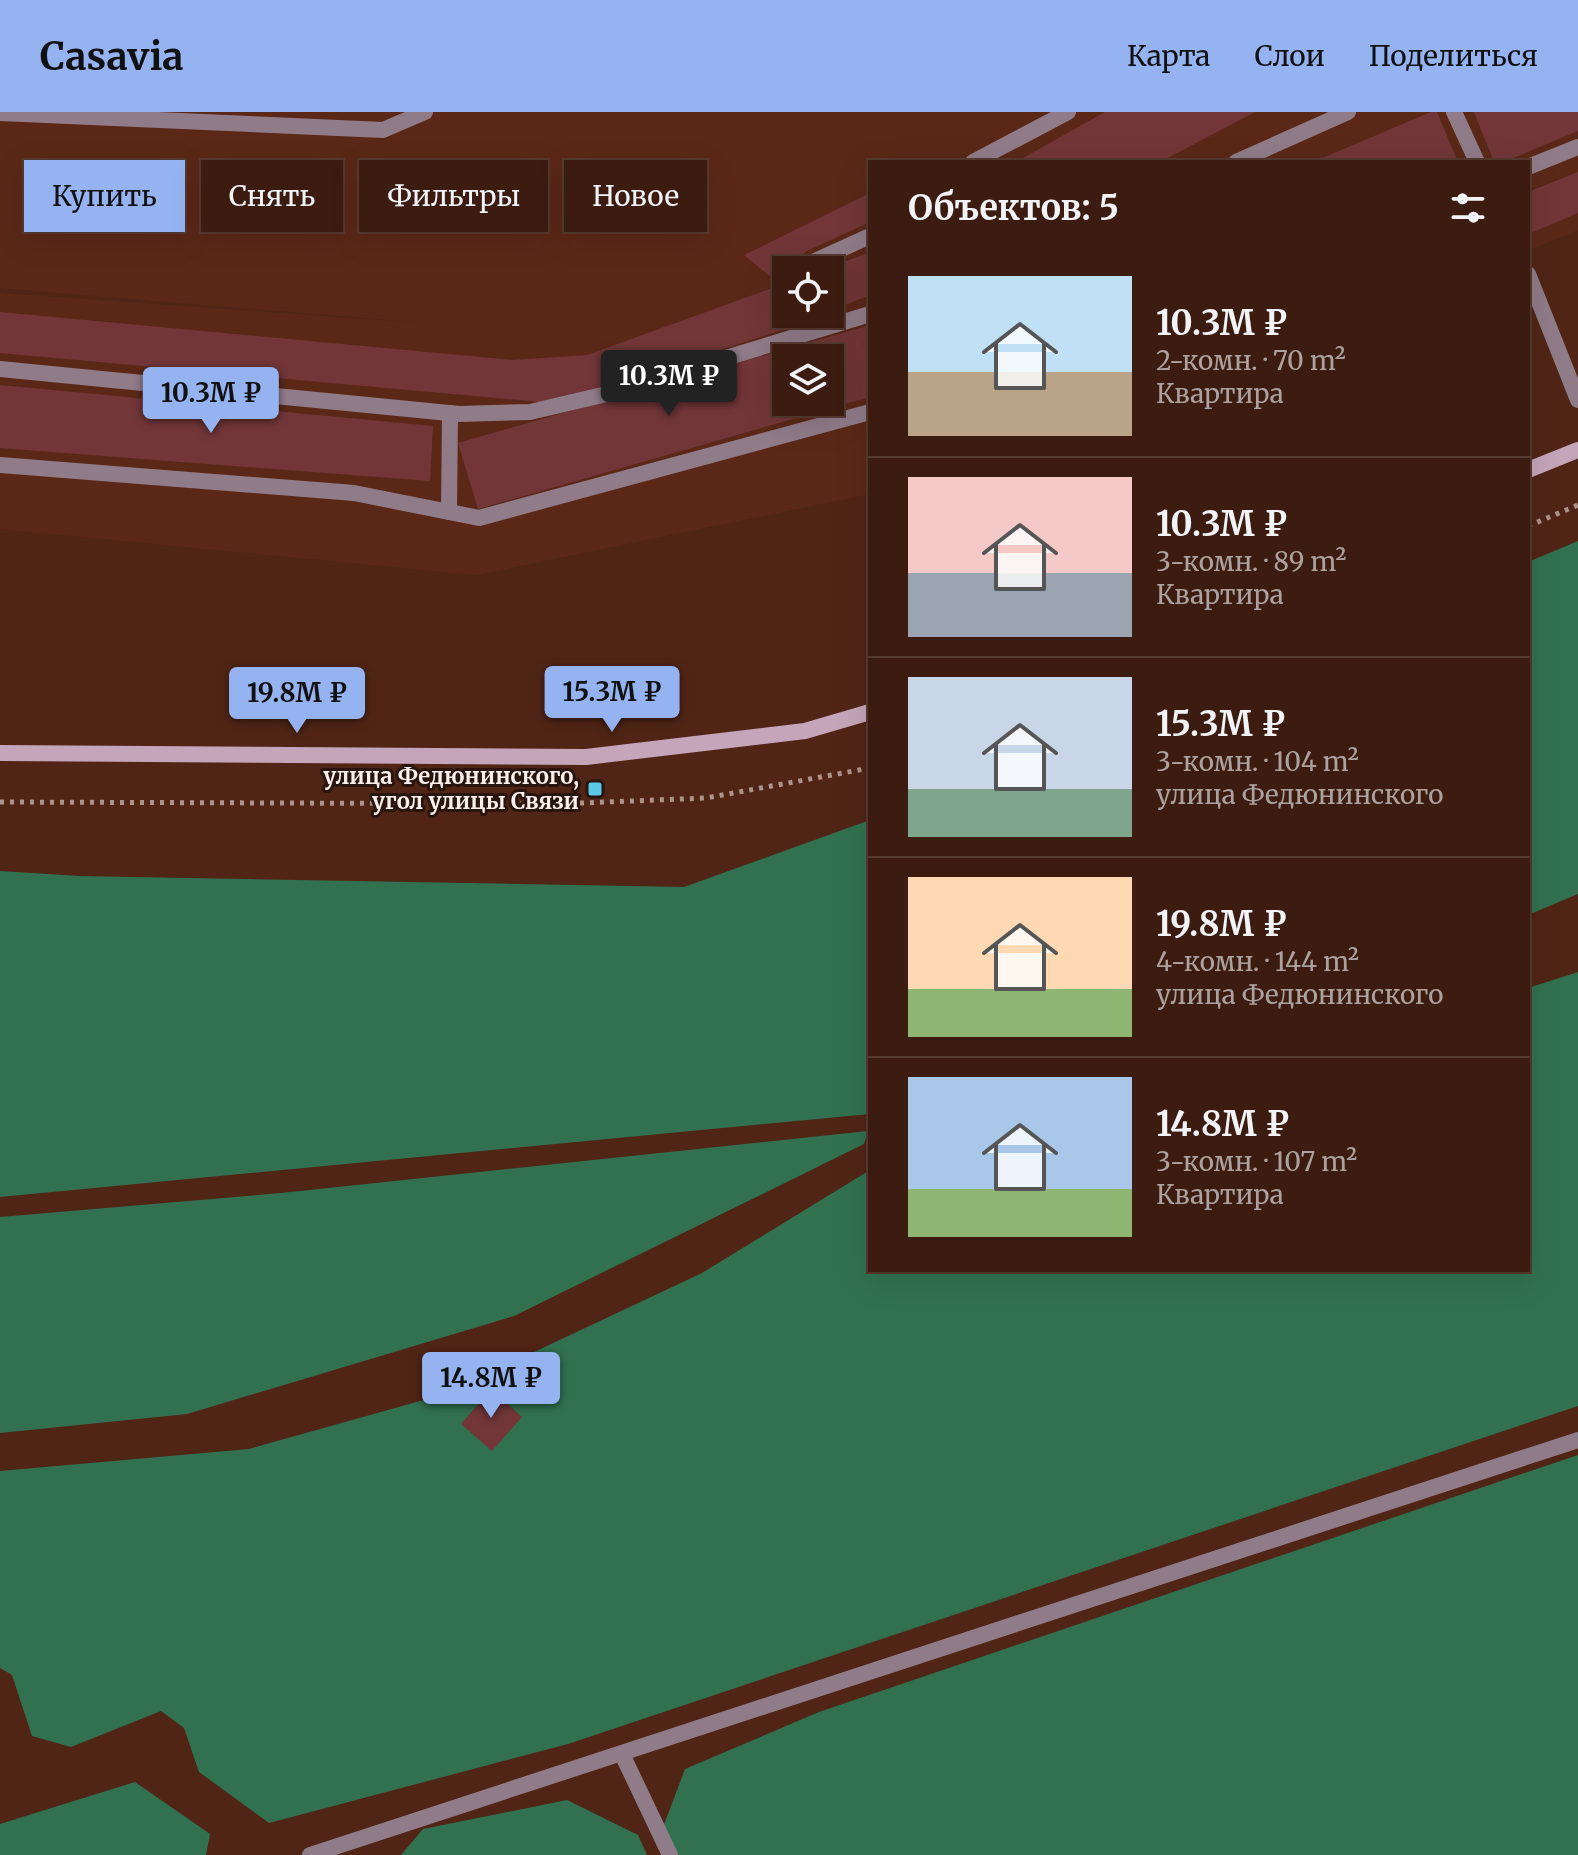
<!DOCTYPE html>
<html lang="ru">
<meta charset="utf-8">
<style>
body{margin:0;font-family:Merriweather,serif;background:#47291e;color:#f1f3f6;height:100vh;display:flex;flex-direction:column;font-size:30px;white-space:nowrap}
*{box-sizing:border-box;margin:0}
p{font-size:26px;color:#aca19f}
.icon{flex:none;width:44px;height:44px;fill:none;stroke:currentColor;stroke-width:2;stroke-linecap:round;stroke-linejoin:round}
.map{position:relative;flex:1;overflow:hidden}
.side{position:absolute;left:868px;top:48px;width:662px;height:1112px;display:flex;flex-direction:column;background:#3c1c10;border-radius:0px;box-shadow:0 8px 32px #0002,0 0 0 2px #553a30}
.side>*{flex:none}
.banner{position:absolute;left:24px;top:48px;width:724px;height:72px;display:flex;gap:16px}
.controls{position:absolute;left:772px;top:144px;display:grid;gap:16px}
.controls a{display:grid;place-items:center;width:72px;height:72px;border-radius:0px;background:#3c1c10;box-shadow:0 8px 32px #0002,0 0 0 2px #553a30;font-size:40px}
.price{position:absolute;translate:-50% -68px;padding:0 18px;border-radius:8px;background:#95b2f1;color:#111;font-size:26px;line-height:52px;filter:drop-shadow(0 2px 4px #0008)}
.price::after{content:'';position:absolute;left:50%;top:48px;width:24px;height:18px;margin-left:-12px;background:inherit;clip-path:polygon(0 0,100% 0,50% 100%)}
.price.on{background:#222;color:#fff}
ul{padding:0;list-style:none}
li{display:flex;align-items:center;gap:24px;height:200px;padding:0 40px}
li+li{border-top:2px solid #553a30}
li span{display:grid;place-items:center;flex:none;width:224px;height:160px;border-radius:0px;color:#555}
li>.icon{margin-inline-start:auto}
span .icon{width:96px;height:96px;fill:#fffc;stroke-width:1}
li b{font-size:34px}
h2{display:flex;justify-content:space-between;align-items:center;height:96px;padding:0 40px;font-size:34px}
.chip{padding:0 28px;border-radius:0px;background:#3c1c10;box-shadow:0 8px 32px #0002,0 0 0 2px #553a30;font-size:28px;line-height:72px}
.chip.on{background:#95b2f1;color:#111}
header{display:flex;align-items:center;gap:48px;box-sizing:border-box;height:112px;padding:0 40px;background:#95b2f1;color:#111}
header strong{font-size:38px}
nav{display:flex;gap:44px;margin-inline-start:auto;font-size:28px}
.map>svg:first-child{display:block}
</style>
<header>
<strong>Casavia</strong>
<nav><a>Карта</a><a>Слои</a><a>Поделиться</a></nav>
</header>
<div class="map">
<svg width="1578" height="1743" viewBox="0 0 1578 1743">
<rect width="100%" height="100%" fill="#502516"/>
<path fill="#5b2817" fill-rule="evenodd" d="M0,0h1578v118l-50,21v-89h-658v332l-393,81 -477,-46v-236l436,31 -436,-36zM786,158h44v44h-44zM786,246h44v44h-44z"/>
<g fill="#317150">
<path d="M1578,429v353l-50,21v-353z"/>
<path d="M870,708v294l-870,83v-326l80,5 604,11z"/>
<path d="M1578,860v434l-1010,338 -299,79 -70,-51 -15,-44 -23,-17 -90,36 -39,-11 -20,-61 -12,-7v-197l249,-22 196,-55 257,-121 168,-103v100h658v-282z"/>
<path d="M868,1019l-4,13 -350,172 -327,98 -187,19v-216l281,-24z"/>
<path d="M1578,1343v400h-904l-12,-25 23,-61 134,-57z"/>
<path d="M135,1670l75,52 -4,21h-206v-31z"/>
<path d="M567,1688l71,35 9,20h-246l22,-26z"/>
</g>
<g fill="#723638" fill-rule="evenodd">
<path d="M1105,0h150l-95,50h-144z"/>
<path d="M1431,0h6l21,50h-145z"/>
<path d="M1474,0h104v19l-74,31h-10z"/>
<path d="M1578,60v41l-47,20 -3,-8v-33z"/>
<path d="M870,81v29l-63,29 -35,27 -28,-23z"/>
<path d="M870,140v43l-40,16v-41h-7z"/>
<path d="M786,171v31h36l-37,15 -194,63 -50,10 -541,-49v-41l513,48 74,-5z"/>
<path d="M870,213v72l-392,112 -20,-66zM786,246h44v44h-44z"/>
<path d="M0,273l433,41 -3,55 -430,-33z"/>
<path d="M491,1277l31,28 -30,34 -31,-27z"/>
</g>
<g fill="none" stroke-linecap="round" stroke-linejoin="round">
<g stroke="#ad938a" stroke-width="5" stroke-dasharray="4 6" stroke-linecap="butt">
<path d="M1528,414l50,-21"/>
<path d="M0,690l557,2 149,-6 164,-30"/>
</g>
<g stroke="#907c89" stroke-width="16">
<path d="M1454,0l23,50"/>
<path d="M0,1l383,17 42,-18"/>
<path d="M973,50l95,-50"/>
<path d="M1236,50l112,-50"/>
<path d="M1528,55l50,-20"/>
<path d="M804,154l66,-30"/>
<path d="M1528,162l50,126"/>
<path d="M0,257l459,45 71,-2 81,-19 259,-79"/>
<path d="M0,353l354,28 125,25 391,-106"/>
<path d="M449,400l1,-99"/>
<path d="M622,1642l48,101"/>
<path d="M310,1743l1268,-415"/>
</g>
<g stroke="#c5a5ba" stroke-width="16">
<path d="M1528,358l50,-20"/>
<path d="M0,641l586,4 219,-26 65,-19"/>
</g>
</g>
<rect fill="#5ac8e6" stroke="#28150e" stroke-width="3" x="587" y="669" width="16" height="16" rx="4"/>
<g text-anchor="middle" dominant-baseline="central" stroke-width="6" stroke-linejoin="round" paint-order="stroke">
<g font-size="22" font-weight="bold" fill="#fcf0ec" stroke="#28150e" text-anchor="end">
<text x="579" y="664">улица Федюнинского,<tspan x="579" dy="25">угол улицы Связи</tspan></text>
</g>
</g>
</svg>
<div class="controls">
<a><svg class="icon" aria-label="locate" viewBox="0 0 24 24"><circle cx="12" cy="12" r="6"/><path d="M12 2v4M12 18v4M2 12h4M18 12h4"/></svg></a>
<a><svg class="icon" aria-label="layers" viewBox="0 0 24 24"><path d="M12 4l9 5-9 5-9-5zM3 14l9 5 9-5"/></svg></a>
</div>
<b class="price on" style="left:669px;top:306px">10.3M ₽</b>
<b class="price" style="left:211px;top:323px">10.3M ₽</b>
<b class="price" style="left:612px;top:622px">15.3M ₽</b>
<b class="price" style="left:297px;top:623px">19.8M ₽</b>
<b class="price" style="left:491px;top:1308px">14.8M ₽</b>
<div class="banner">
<a class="chip on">Купить</a>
<a class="chip">Снять</a>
<a class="chip">Фильтры</a>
<a class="chip">Новое</a>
</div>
<section class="side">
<h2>Объектов: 5<svg class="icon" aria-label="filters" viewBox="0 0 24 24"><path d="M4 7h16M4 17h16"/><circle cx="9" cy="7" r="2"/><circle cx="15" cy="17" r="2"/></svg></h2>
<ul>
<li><span style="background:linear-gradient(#bfe0f5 60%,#b9a48a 0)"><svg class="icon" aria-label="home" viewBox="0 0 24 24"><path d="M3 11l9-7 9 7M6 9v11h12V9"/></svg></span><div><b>10.3M ₽</b><p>2-комн. · 70 m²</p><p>Квартира</p></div></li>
<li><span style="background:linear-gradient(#f6c9c9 60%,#9aa5b1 0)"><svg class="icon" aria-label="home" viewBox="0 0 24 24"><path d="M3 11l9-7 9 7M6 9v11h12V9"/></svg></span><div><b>10.3M ₽</b><p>3-комн. · 89 m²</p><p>Квартира</p></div></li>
<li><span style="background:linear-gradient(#c9d6e8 70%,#7fa58c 0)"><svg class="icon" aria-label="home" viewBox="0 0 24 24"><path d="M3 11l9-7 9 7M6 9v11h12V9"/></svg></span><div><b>15.3M ₽</b><p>3-комн. · 104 m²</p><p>улица Федюнинского</p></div></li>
<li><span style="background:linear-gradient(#ffd9b3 70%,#8fb573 0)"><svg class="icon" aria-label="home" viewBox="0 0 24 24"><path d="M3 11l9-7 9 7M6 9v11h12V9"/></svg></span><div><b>19.8M ₽</b><p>4-комн. · 144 m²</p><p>улица Федюнинского</p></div></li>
<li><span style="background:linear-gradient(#a9c7e8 70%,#8fb573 0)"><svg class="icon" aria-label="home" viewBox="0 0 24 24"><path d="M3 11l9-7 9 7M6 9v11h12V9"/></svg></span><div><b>14.8M ₽</b><p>3-комн. · 107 m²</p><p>Квартира</p></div></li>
</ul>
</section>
</div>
